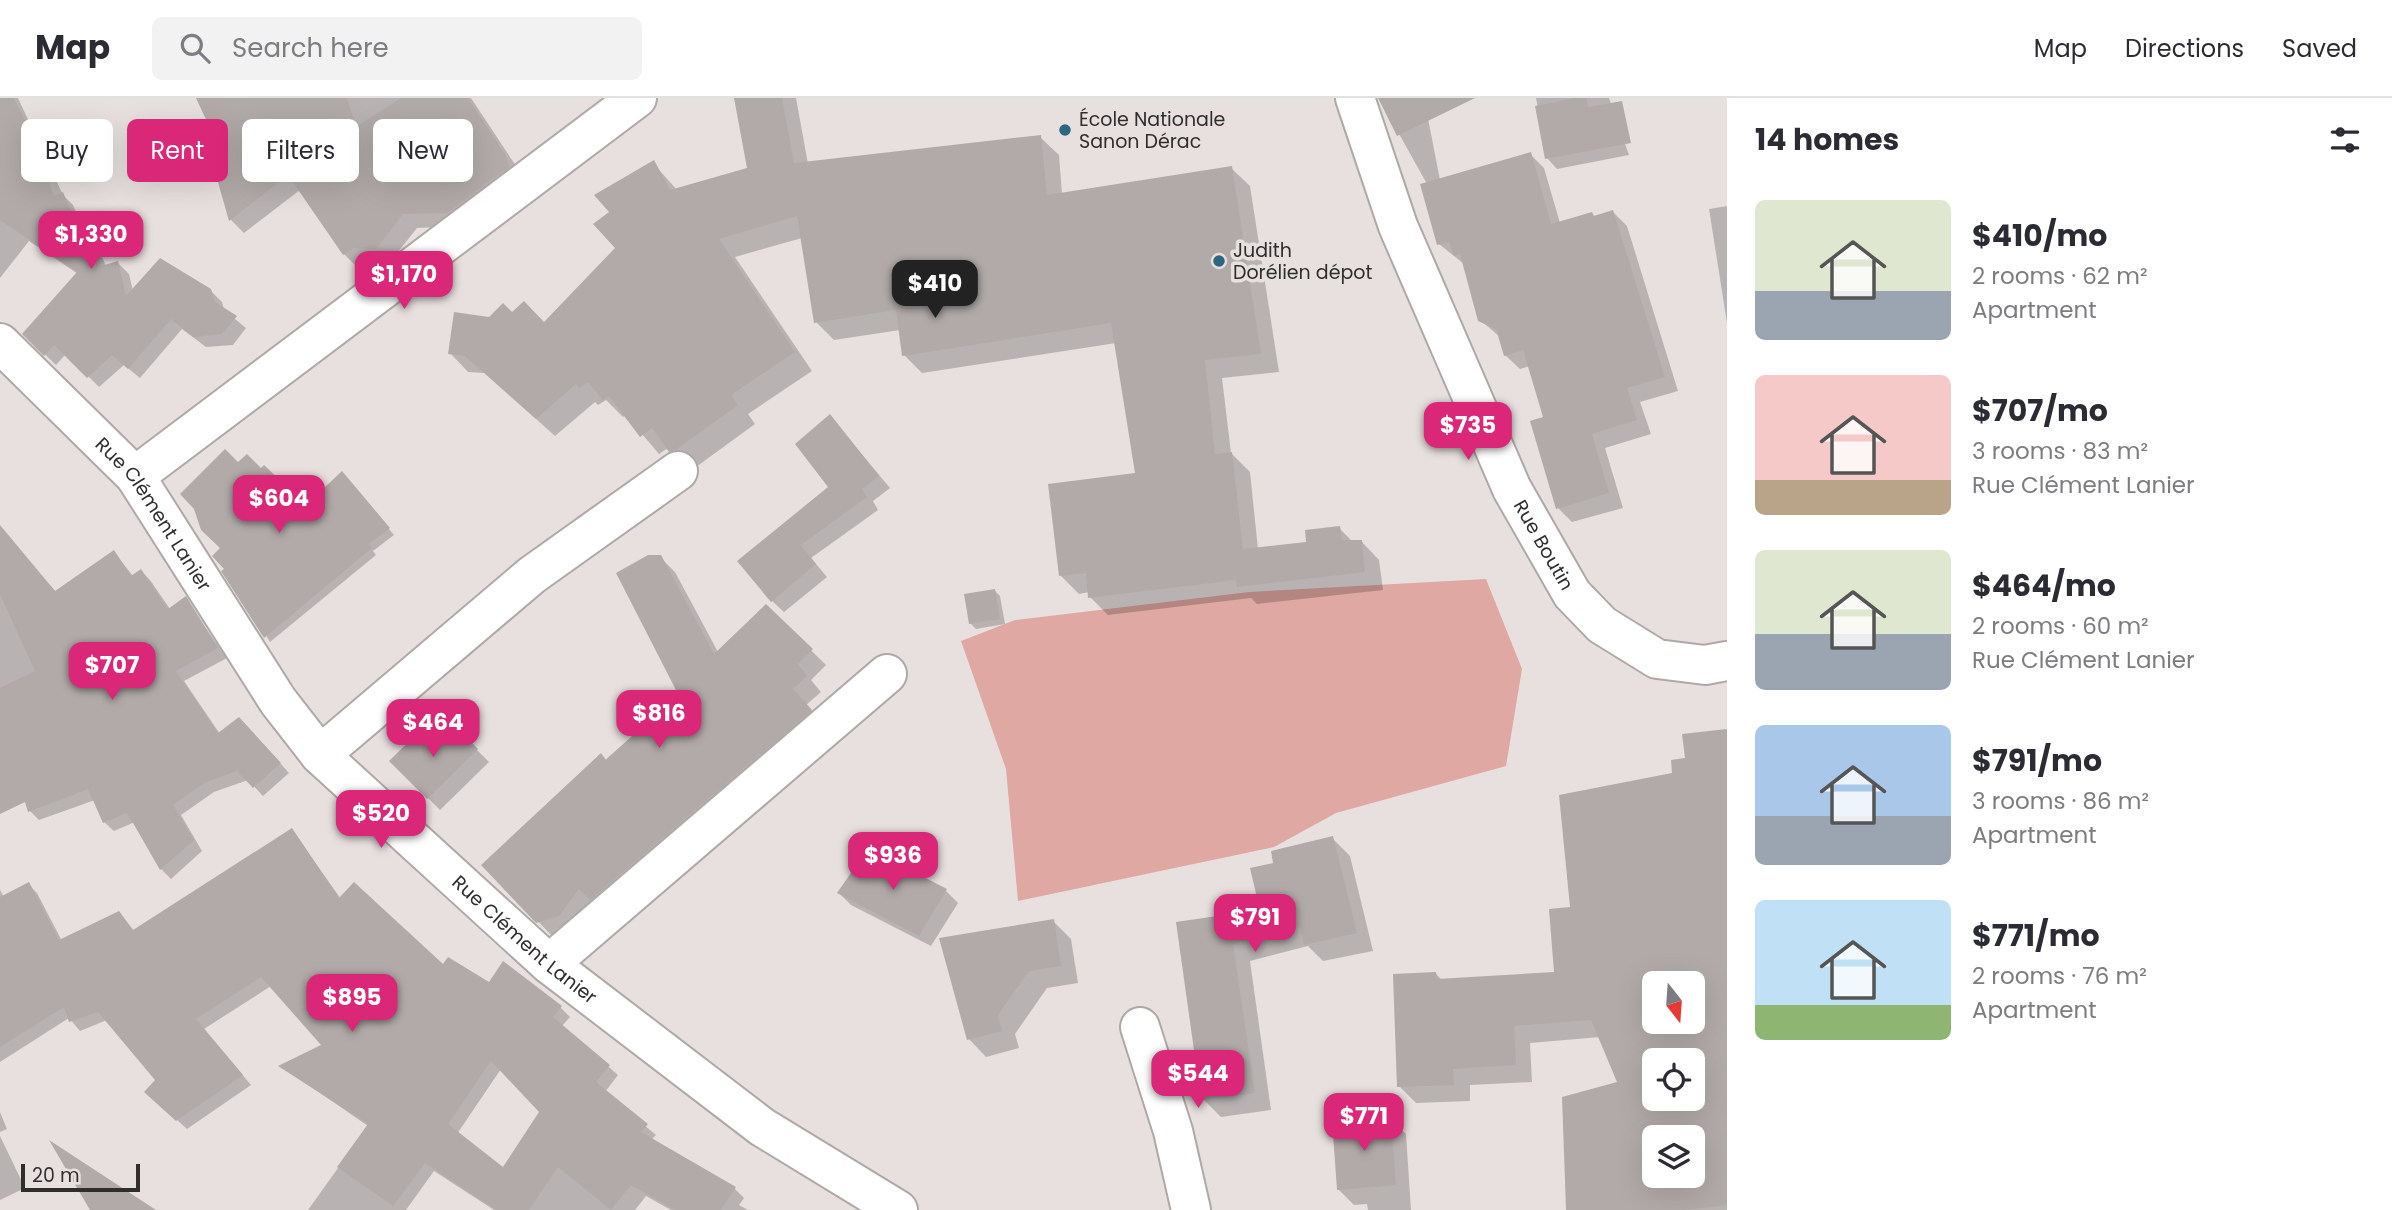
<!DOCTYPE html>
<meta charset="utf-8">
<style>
body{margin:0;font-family:Poppins,sans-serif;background:#f2f2f3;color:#2b2b33;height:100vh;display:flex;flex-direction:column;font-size:26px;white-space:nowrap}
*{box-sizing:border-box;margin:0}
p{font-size:23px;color:#7c7c81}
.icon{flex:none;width:38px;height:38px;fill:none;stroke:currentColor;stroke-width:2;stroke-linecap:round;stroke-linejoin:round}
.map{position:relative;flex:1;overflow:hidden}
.drawer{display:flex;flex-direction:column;background:#fff;width:665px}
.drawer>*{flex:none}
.top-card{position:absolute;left:21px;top:21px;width:665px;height:63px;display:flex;gap:14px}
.needle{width:46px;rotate:163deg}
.controls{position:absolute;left:1642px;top:873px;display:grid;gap:14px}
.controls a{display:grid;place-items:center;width:63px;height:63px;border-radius:10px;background:#fff;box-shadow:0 7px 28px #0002;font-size:35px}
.scale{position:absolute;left:21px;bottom:18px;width:119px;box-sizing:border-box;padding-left:7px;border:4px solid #302d2d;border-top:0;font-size:19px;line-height:24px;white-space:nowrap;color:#302d2d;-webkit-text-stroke:5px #e7e0df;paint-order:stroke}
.price{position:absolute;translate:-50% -60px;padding:0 16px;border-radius:14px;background:#db2777;color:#fff;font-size:23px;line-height:46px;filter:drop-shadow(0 2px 4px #0008)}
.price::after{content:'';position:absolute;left:50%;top:42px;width:21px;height:16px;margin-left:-10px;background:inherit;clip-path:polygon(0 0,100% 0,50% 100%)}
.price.current{background:#222;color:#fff}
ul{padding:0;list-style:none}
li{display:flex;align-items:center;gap:21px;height:175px;padding:0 28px}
li span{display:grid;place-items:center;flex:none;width:196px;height:140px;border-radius:10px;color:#555}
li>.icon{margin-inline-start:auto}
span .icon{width:84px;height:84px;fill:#fffc;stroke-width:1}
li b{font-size:30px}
h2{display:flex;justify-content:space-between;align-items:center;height:84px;padding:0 28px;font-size:30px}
.tag{padding:0 24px;border-radius:10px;background:#fff;box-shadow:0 7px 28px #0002;font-size:24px;line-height:63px}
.tag.current{background:#db2777;color:#fff}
header{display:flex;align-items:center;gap:42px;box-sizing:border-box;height:98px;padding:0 35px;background:#fff;border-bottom:2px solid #e1e1e2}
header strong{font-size:33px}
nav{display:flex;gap:38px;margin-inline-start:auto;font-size:24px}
.search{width:490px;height:63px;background:#f2f2f3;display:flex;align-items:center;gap:18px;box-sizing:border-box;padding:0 24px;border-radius:10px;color:#7c7c81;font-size:26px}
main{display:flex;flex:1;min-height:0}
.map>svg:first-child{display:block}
</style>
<header>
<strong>Map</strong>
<div class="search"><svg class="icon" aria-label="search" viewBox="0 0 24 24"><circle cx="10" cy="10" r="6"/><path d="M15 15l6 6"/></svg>Search here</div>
<nav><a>Map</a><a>Directions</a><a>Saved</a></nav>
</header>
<main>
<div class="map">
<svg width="1727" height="1112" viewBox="0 0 1727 1112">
<rect width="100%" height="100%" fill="#e7e0df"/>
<path fill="#e0a8a2" d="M1486,481l36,90 -16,97 -170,47 -62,34 -256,54 -12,-132 -45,-128 54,-21 234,-28z"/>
<g fill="#0003" fill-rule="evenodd">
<path d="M0,0h18l45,97 10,10 12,28 11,11 10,22 12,-3 11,11 4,17 77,-1 12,12 2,8 22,18 -13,17 -27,2 -24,-18 -42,49 -16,-13 -25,22 -33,-33 -10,11 -32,-31 54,-60 -49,-33 -29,37z"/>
<path d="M198,0h273l49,74 -59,54 -44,2 -27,34 -20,-1 -12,7 -14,-14 -44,-64 -56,43 -13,-13 -17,-58 11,-8z"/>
<path d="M736,0h60l12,66 232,-27 19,18 3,39 169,-26 19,18 29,186 -57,6 9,75 19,19 8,77 50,-5 31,-16 14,14 8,-1 18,19 4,30 -126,14 -6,-6 -143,17 -18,-18v-5l-11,2 -18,-18 76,-102 -21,-131 -194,30 -18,-18 -4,-25 -66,10 -18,-18 -14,-84 -67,19 77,114 -64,43 7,10 -59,43 -7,2 -21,-21 -9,6 -33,-39 -3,2 -17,-17 -8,5 -3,-3 -40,34 -70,-63 -17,-1 -18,-19 39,-34 23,-5 32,10 73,-76 -6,-36 42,-49 24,27 72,-21z"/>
<path d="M1379,0h45l16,82 90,-26 14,14 16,55 53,-11 14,14 51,165 -38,11 11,32 -46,14 18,60 -51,14 -14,-14 -12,-90 -16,-52 -10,3 -15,-14 -5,-18 -20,-17 -16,-56 -25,-20 -12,-60z"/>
<path d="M1536,0h73l20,57 -72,14 -10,-11z"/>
<path d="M1727,108v117l-18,-114z"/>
<path d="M830,318l60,72 -17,13 5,9 -67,48 16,19 -43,35 -12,-11 58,-114z"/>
<path d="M238,366l68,43 42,-28 46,56 -21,16 3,4 -106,87 -43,-73 -5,-21z"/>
<path d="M0,432l56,62 58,-40 19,24 8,-5 9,9 20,29 15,-10 42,59 -43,23 36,53 29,-5 40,44 -26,23 -15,-16 -34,12 -33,23 21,36 -31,28 -10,-10 -26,-47 -21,9 -10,-9 -9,-22 -56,20 -9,-9 -6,-15 -24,-1z"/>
<path d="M660,459l15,15 43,80 48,-46 60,59 -15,15 10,12 -15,13 19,21 -272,211 -69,-72 197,-171z"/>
<path d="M995,493l5,5 5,28 -29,5 -6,-6z"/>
<path d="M456,631l33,33 -49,48 -49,-49 49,-16z"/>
<path d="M1727,633v479h-159l51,-127 -19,-46 -70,6 2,39 -62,3v16l-54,2 -17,-17 37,-112 6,6 114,-6 16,-66 102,-134 13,-14zM1654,886h38v38h-38zM1654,962h38v39h-38zM1654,1040h38v38h-38z"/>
<path d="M292,732l49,69 102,68 46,17 15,-20 57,44 9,9 -8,9 56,49 -13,17 51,43 -5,5 84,49 9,9 -5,7 9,5h-77l-25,-14 -11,14h-141l-60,-39 -28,39h-98l60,-84 -87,-60 43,-20 -53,-60 -67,43 47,56 -64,44 -31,-28 2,-21 -51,-60 -27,11 -11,-13 -69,44v-172l4,7 24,-13 9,9 25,48 57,-28 16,19zM501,971l41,43 -39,57 -46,-35z"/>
<path d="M1332,740l18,18 23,95 -50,10 -15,-15 -58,15 21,149 -50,7 -18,-18 30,-184 27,-12 16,-39z"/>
<path d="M876,757l70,36 12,12 -27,43 -80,-41 -12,-12z"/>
<path d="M1053,823l18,18 7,44 -31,5 -32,46 4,14 -33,9 -17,-18z"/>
<path d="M0,1014l7,17 -7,3z"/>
<path d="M1390,1020l16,16 5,76h-43l-1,-6 -13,1 -16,-16z"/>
<path d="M0,1038l25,52 -25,12z"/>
</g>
<g fill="#b1aaa9" fill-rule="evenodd">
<path d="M0,0h13l17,31 24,67 9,-4 16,38 7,1 15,35 17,-5 8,35 34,-38 51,31 4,13 22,14 -15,18 -29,3 -22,-18 -43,50 -16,-14 -25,23 -33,-33 -10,11 -22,-22 55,-62 -77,-52z"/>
<path d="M196,0h151l9,29 45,-29h67l38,58 3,11 -62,46 -44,1 -27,35 -21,-1 -12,7 -55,-80 -59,46 -17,-60 10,-7z"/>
<path d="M734,0h48l12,65 247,-28 6,60 185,-29 29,188 -56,6 10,94 17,-2 11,97 63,-7 -1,-12 35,-4 2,14h20l3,32 -128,15 -1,-7 -148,18 -2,-25 -27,3 -11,-92 87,-11 -24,-150 -209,33 -6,-46 -82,13 -17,-107 -78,23 76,113 -64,43 7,10 -61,44 -8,3 -17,-24 -12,9 -31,-41 -6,4 -15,-18 -9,6 -3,-4 -40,35 -71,-63 -17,-2 6,-42 35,5 14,-14 9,9 12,-11 20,21 71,-74 -22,-24 16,-12 -15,-17 60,-35 16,30 77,-22z"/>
<path d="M1378,0h97l-78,38z"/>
<path d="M1575,0h11l2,9 34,-6 9,42 -86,16 -10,-53z"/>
<path d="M1531,54l20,72 41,-12 2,4 19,-6 52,167 -38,11 10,32 -45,14 17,59 -53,16 -26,-88 13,-4 -20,-67 -19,6 -8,-27 -18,-8 -18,-67 -6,2 -5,-14 -12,3 -17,-61z"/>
<path d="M830,316l49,62 -17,13 5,8 -66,48 15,19 -45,38 -34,-41 91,-74 -33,-43z"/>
<path d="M225,351l13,13 9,-8 14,14 3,-3 42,40 36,-34 48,57 -21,16 3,4 -108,90 -43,-67 3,-2 -12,-13 8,-8 -19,-18 -7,-21 -14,-15z"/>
<path d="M0,427l55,66 59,-41 17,26 10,-7 27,40 18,-13 32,52 -42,23 42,62 21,-16 42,46 -28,25 -16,-17 -33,12 -31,22 21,35 -34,30 -31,-54 -3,-3 -23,10 -15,-34 -60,23 -3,-10 -25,12v-126l35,-17 -35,-77z"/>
<path d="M648,457h13l53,99 52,-50 47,45 -15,15 9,12 -14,13 19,21 -222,190 -11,-11 -20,27 -23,7 -55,-58 120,-112 5,7 72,-66 -62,-121z"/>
<path d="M995,491l5,30 -31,5 -5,-30z"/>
<path d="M456,628l22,23 -51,50 -38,-38 35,-34 16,15z"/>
<path d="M1727,631v476l-43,5h-118l-4,-113 55,-15 -26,-62 -77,6 2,39 -63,4 1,16 -57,2 -4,-113 43,-2 1,7 117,-7 -5,-63 21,-2 -11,-112 113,-22 -1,-13 14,-2 -3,-24zM1654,886h38v38h-38zM1654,962h38v39h-38zM1654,1040h38v38h-38z"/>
<path d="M292,730l47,70 15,-16 89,82 5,-7 41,25 14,-21 59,45 -9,11 57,48 -14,17 52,42 -7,8 95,55 -15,23h-46l-44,-25 -20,25 -53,-43 -29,43h-33l-71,-47 -32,43 -56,-39 31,-43 -90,-58 43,-21 -60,-68 -65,42 47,56 -67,46 -32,-29 11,-12 -57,-68 -29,10 -5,-15 -64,40v-150l29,-15 30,58 60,-29 14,19zM491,963l48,51 -36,55 -55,-43z"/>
<path d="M1333,738l24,97 -53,12 -4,-18 -67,17 22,149 -54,7 -25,-178 55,-8 -2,-5 29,-7 -8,-34 23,-5 -2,-12z"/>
<path d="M877,755l70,36 -28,47 -82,-43 27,-39z"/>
<path d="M1054,821l7,47 -32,5 -31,44 4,16 -35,9 -28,-102z"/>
<path d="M1391,1019l5,68 -59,5 -5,-70z"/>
<path d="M49,1042l107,70h-66z"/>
</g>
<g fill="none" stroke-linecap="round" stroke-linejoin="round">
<defs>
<g id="minor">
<path id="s1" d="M1355,0l43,128 114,263 60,105 30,31 55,34 48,6 22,-4"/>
<path id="s2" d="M0,245l135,133 143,225 42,54 229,209 213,163 136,83"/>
<path d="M135,378l502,-378"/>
<path d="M320,657l212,-180 146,-104"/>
<path d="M549,866l338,-290"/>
<path d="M1140,929l33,104 18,79"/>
</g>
</defs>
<use href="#minor" stroke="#afa8a7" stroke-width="42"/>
<use href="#minor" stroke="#fff" stroke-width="38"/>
</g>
<g fill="#2c667f" stroke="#e7e0df" stroke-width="2.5">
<circle cx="1065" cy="32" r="7"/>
<circle cx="1219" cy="163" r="7"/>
</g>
<g text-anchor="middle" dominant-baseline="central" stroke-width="7" stroke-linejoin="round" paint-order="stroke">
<g font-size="19" fill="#302d2d" stroke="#e7e0df" text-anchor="start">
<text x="1079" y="21">École Nationale<tspan x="1079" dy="22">Sanon Dérac</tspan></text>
<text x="1233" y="152">Judith<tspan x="1233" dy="22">Dorélien dépot</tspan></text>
</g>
<g font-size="19" fill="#302d2d" stroke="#e7e0df">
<text stroke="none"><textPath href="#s2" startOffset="231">Rue Clément Lanier</textPath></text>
<text stroke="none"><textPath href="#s1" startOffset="486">Rue Boutin</textPath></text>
<text stroke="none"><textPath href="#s2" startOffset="800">Rue Clément Lanier</textPath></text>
</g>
</g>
</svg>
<div class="controls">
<a><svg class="needle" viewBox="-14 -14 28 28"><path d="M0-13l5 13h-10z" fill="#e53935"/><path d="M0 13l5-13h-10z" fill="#7c7c81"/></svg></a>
<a><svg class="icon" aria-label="locate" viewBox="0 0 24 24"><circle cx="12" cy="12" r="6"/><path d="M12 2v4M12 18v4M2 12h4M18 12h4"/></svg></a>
<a><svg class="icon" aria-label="layers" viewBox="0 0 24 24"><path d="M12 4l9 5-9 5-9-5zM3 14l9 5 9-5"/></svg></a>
</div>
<div class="scale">20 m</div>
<b class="price" style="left:91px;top:173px">$1,330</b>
<b class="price" style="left:404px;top:213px">$1,170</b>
<b class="price current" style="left:935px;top:222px">$410</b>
<b class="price" style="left:1468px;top:364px">$735</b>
<b class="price" style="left:279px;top:437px">$604</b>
<b class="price" style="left:112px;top:604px">$707</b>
<b class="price" style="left:659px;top:652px">$816</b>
<b class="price" style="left:433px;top:661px">$464</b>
<b class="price" style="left:381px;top:752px">$520</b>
<b class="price" style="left:893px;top:794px">$936</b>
<b class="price" style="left:1255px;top:856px">$791</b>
<b class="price" style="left:352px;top:936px">$895</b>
<b class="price" style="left:1198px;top:1012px">$544</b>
<b class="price" style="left:1364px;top:1055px">$771</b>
<div class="top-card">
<a class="tag">Buy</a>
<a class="tag current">Rent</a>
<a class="tag">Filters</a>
<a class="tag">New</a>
</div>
</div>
<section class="drawer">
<h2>14 homes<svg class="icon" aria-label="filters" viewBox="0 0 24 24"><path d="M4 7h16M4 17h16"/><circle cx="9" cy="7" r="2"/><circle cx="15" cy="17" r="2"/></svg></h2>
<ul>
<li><span style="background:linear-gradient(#dfe7d0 65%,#9aa5b1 0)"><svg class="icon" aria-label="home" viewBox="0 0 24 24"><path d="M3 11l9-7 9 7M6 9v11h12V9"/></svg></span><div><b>$410/mo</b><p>2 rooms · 62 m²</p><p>Apartment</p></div></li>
<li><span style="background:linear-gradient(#f6c9c9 75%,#b9a48a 0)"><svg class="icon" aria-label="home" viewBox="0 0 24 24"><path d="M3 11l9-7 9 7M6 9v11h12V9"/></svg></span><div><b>$707/mo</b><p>3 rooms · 83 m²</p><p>Rue Clément Lanier</p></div></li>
<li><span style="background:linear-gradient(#dfe7d0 60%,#9aa5b1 0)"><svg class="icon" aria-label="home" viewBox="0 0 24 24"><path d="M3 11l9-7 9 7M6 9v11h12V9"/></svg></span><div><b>$464/mo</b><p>2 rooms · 60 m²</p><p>Rue Clément Lanier</p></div></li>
<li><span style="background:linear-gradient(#a9c7e8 65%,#9aa5b1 0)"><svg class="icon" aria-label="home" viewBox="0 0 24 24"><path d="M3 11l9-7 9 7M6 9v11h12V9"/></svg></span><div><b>$791/mo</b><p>3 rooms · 86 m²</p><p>Apartment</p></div></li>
<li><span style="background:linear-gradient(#bfe0f5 75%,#8fb573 0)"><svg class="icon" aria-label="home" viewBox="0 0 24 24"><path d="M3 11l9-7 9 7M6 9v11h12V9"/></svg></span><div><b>$771/mo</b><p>2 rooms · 76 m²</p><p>Apartment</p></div></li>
</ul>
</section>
</main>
